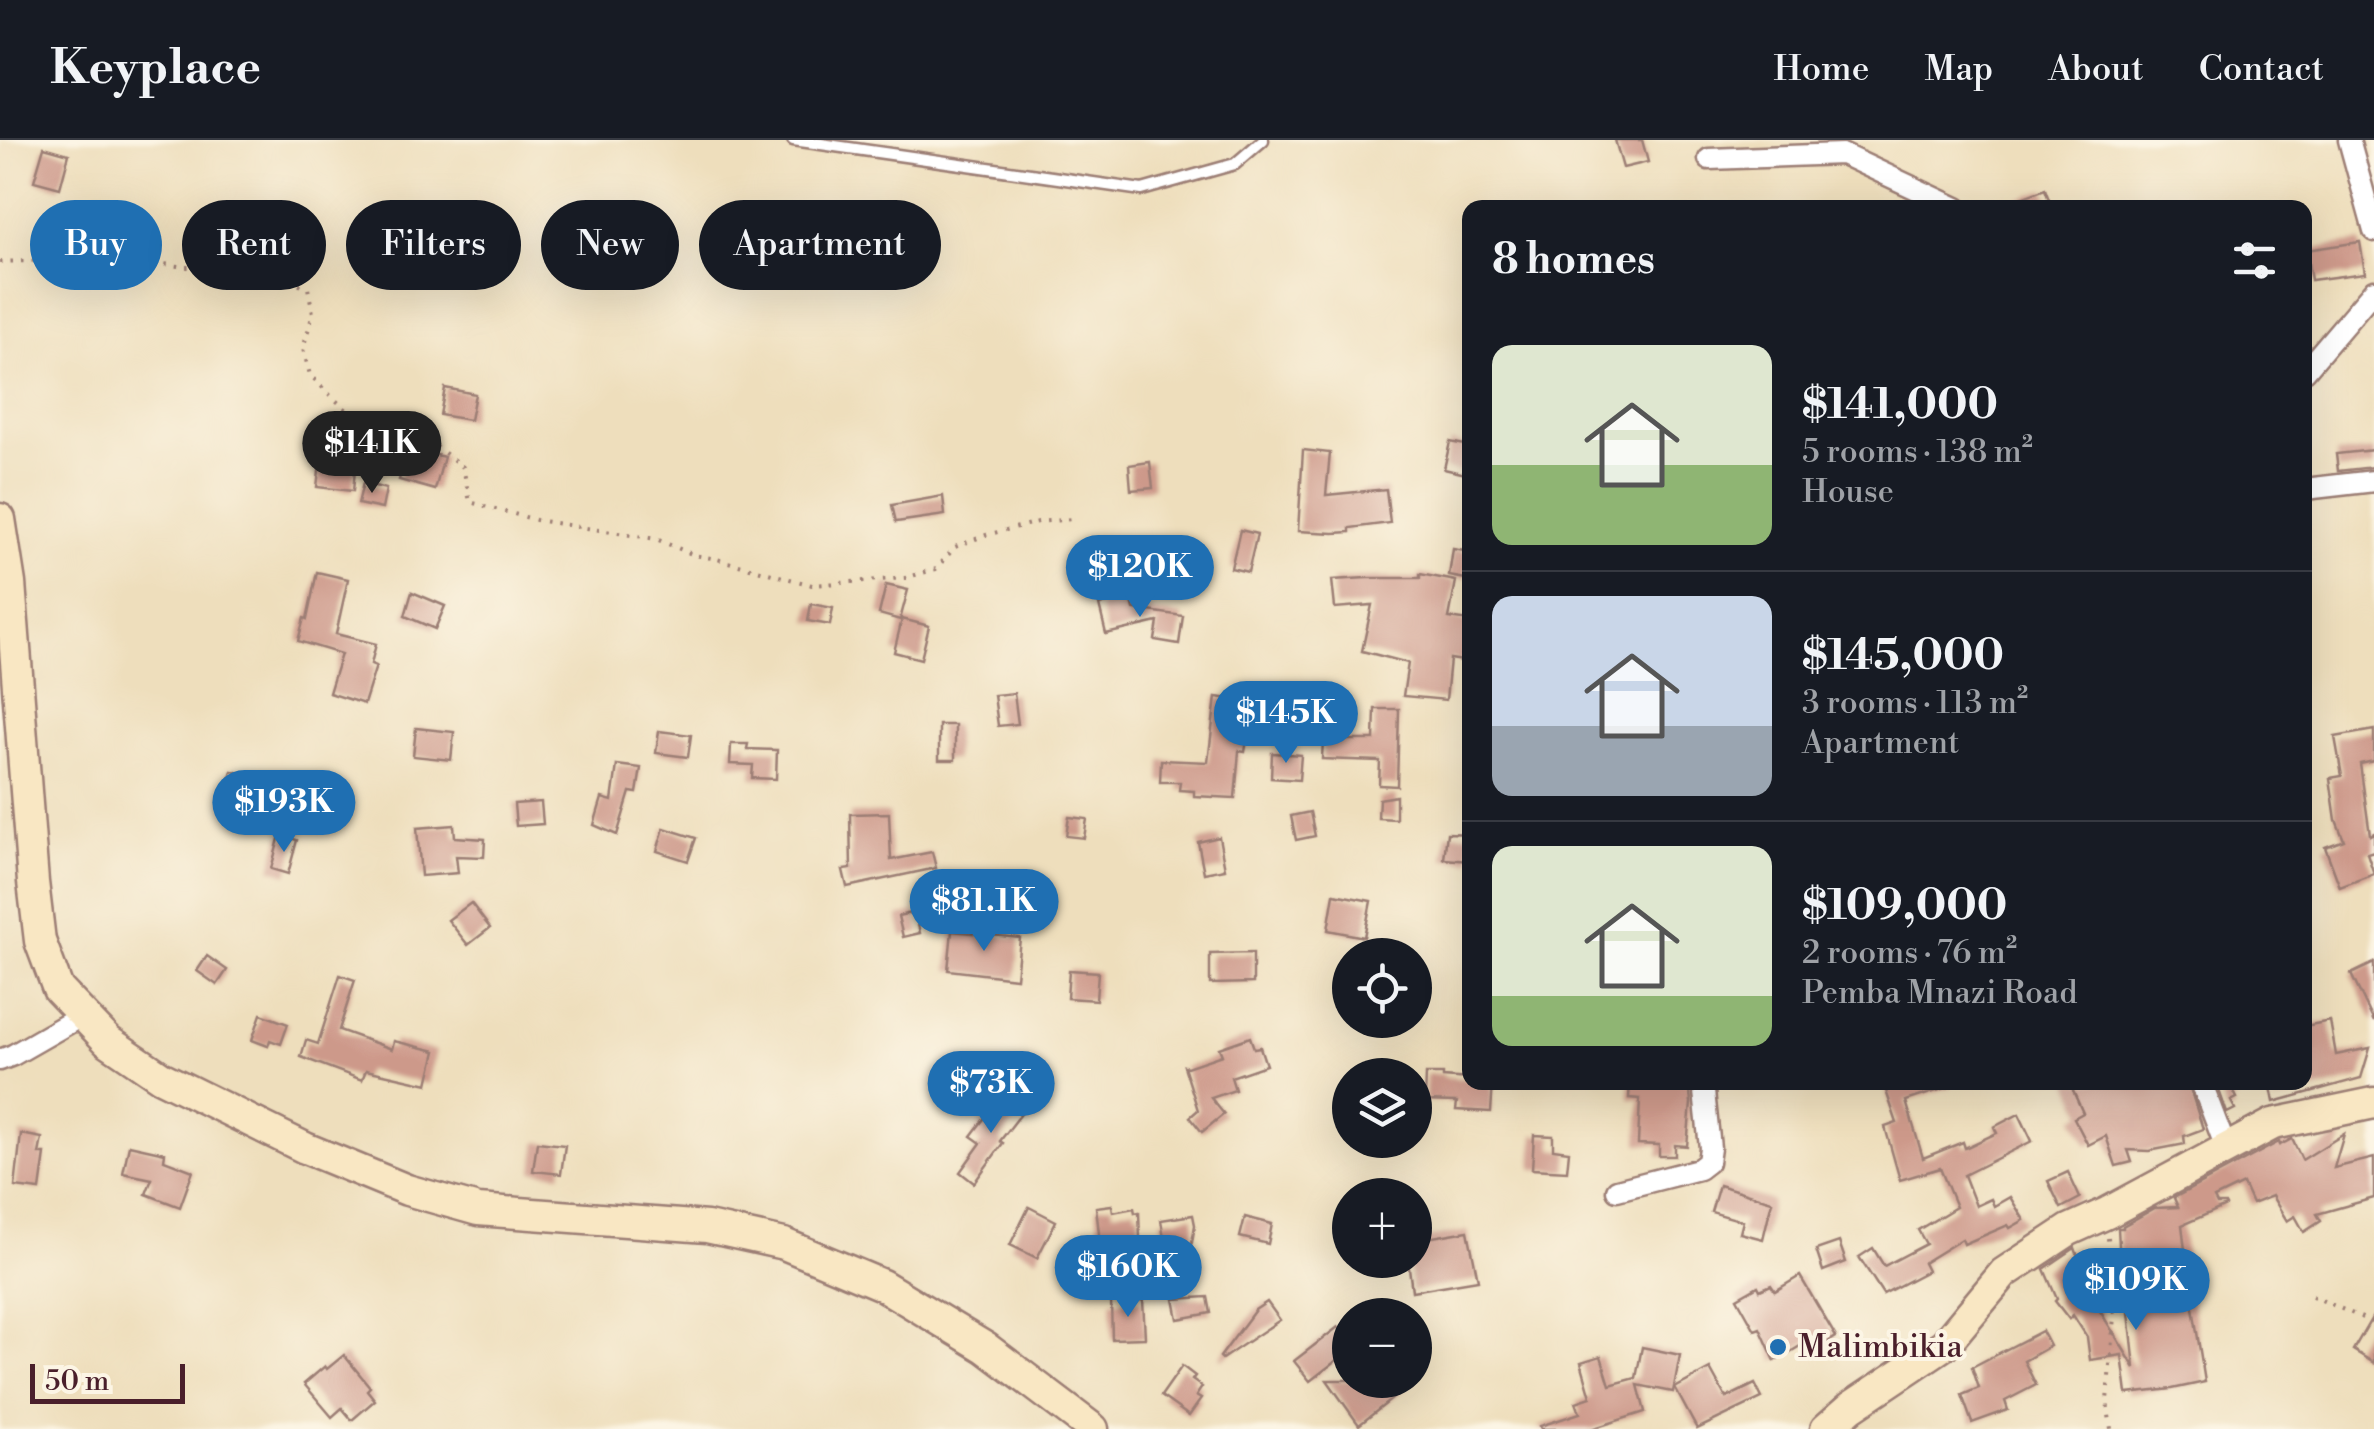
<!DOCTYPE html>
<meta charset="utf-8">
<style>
body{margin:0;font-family:"Libre Bodoni",serif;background:#242831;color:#f1f3f6;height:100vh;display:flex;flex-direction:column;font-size:38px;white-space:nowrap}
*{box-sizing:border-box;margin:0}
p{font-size:32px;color:#9ea1a6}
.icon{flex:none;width:55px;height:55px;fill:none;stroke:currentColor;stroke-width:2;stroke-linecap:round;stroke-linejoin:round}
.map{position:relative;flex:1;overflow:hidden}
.sheet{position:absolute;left:1462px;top:60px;width:850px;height:890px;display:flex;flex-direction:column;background:#171b24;border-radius:20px;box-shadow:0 10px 40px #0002}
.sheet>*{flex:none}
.top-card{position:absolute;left:30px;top:60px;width:950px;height:90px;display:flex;gap:20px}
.controls{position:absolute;left:1332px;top:798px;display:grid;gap:20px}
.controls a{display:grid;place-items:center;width:100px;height:100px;border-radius:50%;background:#171b24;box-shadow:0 10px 40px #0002;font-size:50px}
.scale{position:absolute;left:30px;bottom:25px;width:155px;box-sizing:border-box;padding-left:10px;border:5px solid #4a1f2b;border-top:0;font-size:28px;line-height:35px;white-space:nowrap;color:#4a1f2b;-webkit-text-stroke:8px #fcf5e5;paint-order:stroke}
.price{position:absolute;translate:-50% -85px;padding:0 22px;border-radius:35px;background:#1f6fb2;color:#fff;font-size:32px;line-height:65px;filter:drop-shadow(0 2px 5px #0008)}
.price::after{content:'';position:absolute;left:50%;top:60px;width:30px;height:22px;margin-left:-15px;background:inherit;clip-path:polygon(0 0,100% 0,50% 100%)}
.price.active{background:#222;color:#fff}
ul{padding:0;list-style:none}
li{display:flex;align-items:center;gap:30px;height:250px;padding:0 30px}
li+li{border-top:2px solid #363941}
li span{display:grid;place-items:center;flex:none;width:280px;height:200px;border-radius:20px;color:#555}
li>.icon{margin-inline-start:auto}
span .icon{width:120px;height:120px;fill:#fffc;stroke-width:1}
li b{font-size:42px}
h2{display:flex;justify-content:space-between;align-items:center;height:120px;padding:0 30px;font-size:42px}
.pill{padding:0 35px;border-radius:45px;background:#171b24;box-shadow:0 10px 40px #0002;font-size:35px;line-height:90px}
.pill.active{background:#1f6fb2;color:#fff}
header{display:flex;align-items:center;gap:60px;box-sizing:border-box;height:140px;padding:0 50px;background:#171b24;border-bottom:2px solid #363941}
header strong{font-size:48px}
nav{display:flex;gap:55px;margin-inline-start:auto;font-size:35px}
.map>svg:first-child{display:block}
</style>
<header>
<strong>Keyplace</strong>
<nav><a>Home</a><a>Map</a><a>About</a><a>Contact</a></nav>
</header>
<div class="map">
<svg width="2374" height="1289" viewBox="0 0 2374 1289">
<rect width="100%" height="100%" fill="#fcf5e5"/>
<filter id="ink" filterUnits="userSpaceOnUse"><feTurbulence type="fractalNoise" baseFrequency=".01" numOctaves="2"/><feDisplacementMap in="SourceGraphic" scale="20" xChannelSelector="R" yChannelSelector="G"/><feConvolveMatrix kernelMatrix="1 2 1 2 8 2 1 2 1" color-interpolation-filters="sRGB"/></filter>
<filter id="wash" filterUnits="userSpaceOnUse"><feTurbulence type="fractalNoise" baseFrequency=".0048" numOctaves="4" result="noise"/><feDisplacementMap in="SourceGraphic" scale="40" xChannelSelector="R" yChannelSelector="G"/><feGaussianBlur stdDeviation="2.25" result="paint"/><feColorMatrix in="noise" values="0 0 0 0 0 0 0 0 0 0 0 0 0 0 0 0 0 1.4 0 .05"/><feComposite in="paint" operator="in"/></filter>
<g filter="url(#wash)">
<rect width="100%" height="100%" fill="#eedebc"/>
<g id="blocks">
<g fill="#cd998a">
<path d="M1615,0h27l6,22 -25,6z"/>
<path d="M44,7l25,7 -9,34 -26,-7z"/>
<path d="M2045,49l7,19h-51l-1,-2z"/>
<path d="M2360,102l5,31 -54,7 -5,-30z"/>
<path d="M445,248l30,6 -5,26 -30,-5z"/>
<path d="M1450,302l20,4v29l-26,-6z"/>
<path d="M322,306l35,3 -4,42 -36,-4z"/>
<path d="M1303,310l27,3 -4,42 60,-6 4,34 -40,5v4l-16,1 -36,-2z"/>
<path d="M2374,310v17l-36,4 -2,-17z"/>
<path d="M420,311l24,6 -9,33 -36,-10 7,-26 12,3z"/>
<path d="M1150,322l3,26 -22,2 -2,-25z"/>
<path d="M363,343l23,6 -4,20 -24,-5z"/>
<path d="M943,356l2,19 -49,7 -4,-17z"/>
<path d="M1240,390l17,4 -9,38 -17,-4z"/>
<path d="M1453,409l17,3 -4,27 -17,-3z"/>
<path d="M317,432l31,7 -12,55 40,10 -5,20 5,2 -12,38 -35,-11 12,-39 -43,-13 6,-23 3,1z"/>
<path d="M1420,434l36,7 -7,37 21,3v41l-20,-3 -4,41 -43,-4 5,-33 -46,-12 10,-46 -37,3 -3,-28 35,-2h53z"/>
<path d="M886,445l22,5 -8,30 -21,-6z"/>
<path d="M412,452l33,14 -10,23 -30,-13z"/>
<path d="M1131,457l3,12 49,7 -4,28 -24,-4 3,-18 -52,12 -7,-29z"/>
<path d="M811,464l22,4 -3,17 -22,-4z"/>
<path d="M902,479l27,7 -8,33 -27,-7z"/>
<path d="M1014,553l4,31 -20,2 -4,-31z"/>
<path d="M1216,557l23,3 -4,31 13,2 -3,19 -6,-1 -4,47 -41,-2v-5l-15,-1 1,-8h-20l1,-22 47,2z"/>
<path d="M1375,569h24l-2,77 -18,-1 1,-24 -58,-2 1,-19h51z"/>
<rect x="939" y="585" width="16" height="35"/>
<path d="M416,588l38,4 -3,28 -38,-4z"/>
<path d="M2374,590v31l-14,3 10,71 4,-2v18l-7,2 7,21 -34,13 -15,-40 19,-7 -8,-20 -6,-42 12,-2 -7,-39z"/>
<path d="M659,591l32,4 -3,22 -32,-4z"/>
<path d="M731,604h17l-1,5 30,1 -1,29 -24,-1 1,-13 -23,-1z"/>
<path d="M1272,613l29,2 -2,25 -28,-2z"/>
<path d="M617,625l24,3 -4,25 -7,-1 -13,43 -23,-10 8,-27 10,3z"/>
<path d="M232,631l33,8 -8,34 -34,-9z"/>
<path d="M1396,656v23l-18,-1 1,-19z"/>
<path d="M541,662l2,22 -27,2 -2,-22z"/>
<path d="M1310,672l5,24 -19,4 -5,-24z"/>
<path d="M889,673l2,47 41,-8 4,16 -89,19 -4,-17 8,-1 -1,-55z"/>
<path d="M1069,677l18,2 -3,19 -18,-2z"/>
<path d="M454,685l1,12 30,2 -1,18 -28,-1 2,17 -37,3 -4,-48z"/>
<path d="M664,688l32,10 -8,23 -31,-10z"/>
<path d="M1447,693l23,1v27l-26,-2z"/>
<path d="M280,695l17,5 -9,34 -17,-5z"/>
<path d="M1219,697l6,32 -21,4 -6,-31z"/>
<path d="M1334,754l37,7 -7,36 -36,-7z"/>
<path d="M471,763l19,25 -22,17 -20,-25z"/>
<path d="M915,772l5,21 -17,4 -5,-21z"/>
<path d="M952,791l68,7 -4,40 -68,-8z"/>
<path d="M1253,813v30l-43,1v-30z"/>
<path d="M207,816l20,14 -10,15 -20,-14z"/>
<path d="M2374,823v59l-23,-48z"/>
<path d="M1069,830l29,2 -2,28 -29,-2z"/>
<path d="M340,835l15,5 -16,50 53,19 2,-8 42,10 -8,33 -62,-14 -4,10 -61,-23 5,-17 12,4z"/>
<path d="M261,874l27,10 -7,20 -11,-4 -2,6 -16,-6z"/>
<path d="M2330,881l6,34 34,-7 -9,30 -87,24 -4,-20h35v-56z"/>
<path d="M1250,897l4,11 6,-1 6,18 -35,12 4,13 -24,8 13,16 -22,18 -12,-15 8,-7 -14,-44 3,1 35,-12 -3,-7z"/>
<path d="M1426,934h17v3l27,2v3h23l-2,30 -35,-2 1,-8 -32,-1z"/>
<path d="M1630,942h59l2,21 -4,43 -12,-1v11h-16v-11l-21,-1 2,-45 -11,-1z"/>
<path d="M1883,942h68l1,4 -46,15 17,57 40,-16 2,6 32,-15 -3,-6 25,-13 13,27 -68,34 12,31 15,-7 3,7 16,-9 14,23 -14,8 -2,-3 -44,19 -2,-5 -39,24 4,8 -44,23 -24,-37 14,-9 11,18 42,-22 -8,-14 38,-23 -16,-39 -40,12 -15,-53 12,-4z"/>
<path d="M2069,942h119l15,47 -19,7 1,8 -36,7 -21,-1 4,12 -16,4 -10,-30 -18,9 -14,-27 9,-5z"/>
<path d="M2216,942h13l8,16 -6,3 4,8 -8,4z"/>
<path d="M1003,954l21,16 -24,31 3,2 -29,40 -14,-11 21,-29 -10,-7z"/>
<path d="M21,994l21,4 -3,16h6l-5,36 -25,-3z"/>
<path d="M2344,994l-10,34 40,-10v40l-57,16 4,7 -17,11 -9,-16 -8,5 -15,-25 -20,8 -9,-20 -29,14 3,6h8l1,2 -44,19 4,33 -40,5h-26l-2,-35h5v-2l32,-18 23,-1 -4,-9 105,-56 1,3 12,-6 10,21z"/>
<path d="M1534,995l19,1v13l16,2 -2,20 -35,-2z"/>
<path d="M537,1002l28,3 -4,29 -28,-3z"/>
<path d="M129,1005l36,8 -1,7 29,11 -13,36 -34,-13 6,-15 -29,-6z"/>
<path d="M2068,1032l12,26 -19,10 -13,-27z"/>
<path d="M1719,1045l53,16 -9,38 -23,-6 3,-12 -32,-9z"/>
<path d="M1112,1065l1,7 21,-4 1,5 4,-1 1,28 -27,6 4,31 -27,4 -4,-37 14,-2 -4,-35z"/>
<path d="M1029,1067l27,14 -19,37 -27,-13z"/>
<path d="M1193,1075l2,10 -9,52 -16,-3 -9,-54z"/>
<path d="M1245,1077l27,7 -4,20 -28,-7z"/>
<path d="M1468,1091l10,49 -66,11 -4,-31h7v-20z"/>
<path d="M1839,1102l7,20 -23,9 -7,-21z"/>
<path d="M2075,1108l9,25 -13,5 29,33 35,57 -7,-65 63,-8 14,87 -33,7 -45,5 -5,-39 -32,5 -3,-23 -14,-22 -4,4 -14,-18 2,-2 -13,-30z"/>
<path d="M1800,1136l36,61 -18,11 -6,-9 -37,22 -15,-33 -5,2 -18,-32 21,-12 2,4 11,-5 4,6z"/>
<path d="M1208,1157l3,16 -33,6 -4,-20z"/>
<path d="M1143,1160l2,38 -33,1 -1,-38z"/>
<path d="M1267,1162l13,18 -58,39 -2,-2 35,-47z"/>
<path d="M2374,1174v49l-21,-13z"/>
<path d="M1338,1187l12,16v7l-40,31 -16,-20z"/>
<path d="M2042,1191l8,15 -26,15 12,24 -31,16 3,9 -36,13 -10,-28 17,-7 -7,-21z"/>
<path d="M1642,1207l38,8 -7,37 -35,-7 7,27 -54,17h-50l-1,-3 40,-13 -4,-11 15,-5 -10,-35 20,-6 9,29 26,-7z"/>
<path d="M344,1215l26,32 -3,3 8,10 -23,20 -10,-12 -10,9 -28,-33 21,-18 2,3z"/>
<path d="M1182,1226l13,10 -3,4 10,7 -6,9 5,3 -12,17 -28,-20z"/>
<path d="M1710,1229l16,29 29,-14 7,14 -65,31 -22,-41z"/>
<path d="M1327,1240h89l-57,45z"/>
</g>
</g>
</g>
<g filter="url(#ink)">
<use href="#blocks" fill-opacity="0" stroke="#9c7e74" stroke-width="2.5"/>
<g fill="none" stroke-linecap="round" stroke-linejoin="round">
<defs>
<path id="lane" d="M793,0l349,50 93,-26 28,-24"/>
<g id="street">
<path d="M2349,0l25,91"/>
<path d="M1709,19l133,-5 115,54"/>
<path d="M2305,231l69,-81"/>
<path d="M2305,349l69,-8"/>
<path d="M0,920l13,-5 70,-40"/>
<path d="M2201,942l25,66"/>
<path d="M1617,1050l82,-21 9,-7 2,-14 -7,-66"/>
</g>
<g id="secondary">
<path d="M0,379l10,64 23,299 7,59 18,48 50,52 53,36 144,71 102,42 71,20 229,17 77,17 98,41 104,63 107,81"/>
<path d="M1826,1289l25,-22 94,-63 59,-71 65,-43 38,-17 166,-89 101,-21"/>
</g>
</defs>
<use href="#lane" stroke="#9c7e74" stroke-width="15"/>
<use href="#street" stroke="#9c7e74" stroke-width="25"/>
<use href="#secondary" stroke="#9c7e74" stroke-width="35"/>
<g stroke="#9c7e74" stroke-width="4" stroke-dasharray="2.5 8" stroke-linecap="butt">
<path d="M0,122l55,-2 26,-7 24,-2 24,8 56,8 46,-1 35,7 42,15 5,25 -10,36 7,26 21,21 51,45 52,4 29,22 7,35 66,18 120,19 38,16 23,4 95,26 93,-7 31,-9 19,-22 31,-12 52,-13 35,-3"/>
<path d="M2108,1098l6,78 -7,85 4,28"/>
<path d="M2312,1156l62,27"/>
</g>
<use href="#lane" stroke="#fff" stroke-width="10"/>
<use href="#street" stroke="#fff" stroke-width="20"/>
<use href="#secondary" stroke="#f9e7c3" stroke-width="30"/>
</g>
</g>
<circle fill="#1f6fb2" stroke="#fcf5e5" stroke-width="4" cx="1778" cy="1207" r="10"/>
<g text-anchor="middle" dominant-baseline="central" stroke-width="8" stroke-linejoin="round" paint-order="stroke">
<g font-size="32" fill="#4a1f2b" stroke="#fcf5e5" text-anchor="start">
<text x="1798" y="1207">Malimbikia</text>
</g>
</g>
</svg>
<div class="controls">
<a><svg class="icon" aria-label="locate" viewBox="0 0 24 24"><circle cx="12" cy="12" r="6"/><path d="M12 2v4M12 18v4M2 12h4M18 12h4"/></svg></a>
<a><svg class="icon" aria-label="layers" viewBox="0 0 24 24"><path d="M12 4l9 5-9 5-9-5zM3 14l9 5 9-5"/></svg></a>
<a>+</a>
<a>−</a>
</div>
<div class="scale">50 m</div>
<b class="price active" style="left:372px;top:356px">$141K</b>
<b class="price" style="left:1140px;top:480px">$120K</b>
<b class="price" style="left:1286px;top:626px">$145K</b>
<b class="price" style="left:284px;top:715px">$193K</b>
<b class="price" style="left:984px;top:814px">$81.1K</b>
<b class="price" style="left:991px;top:996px">$73K</b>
<b class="price" style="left:1128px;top:1180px">$160K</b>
<b class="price" style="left:2136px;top:1193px">$109K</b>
<div class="top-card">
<a class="pill active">Buy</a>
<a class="pill">Rent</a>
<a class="pill">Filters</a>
<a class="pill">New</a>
<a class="pill">Apartment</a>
</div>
<section class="sheet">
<h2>8 homes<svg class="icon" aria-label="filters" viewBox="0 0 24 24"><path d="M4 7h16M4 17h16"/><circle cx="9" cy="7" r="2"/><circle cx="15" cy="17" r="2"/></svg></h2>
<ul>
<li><span style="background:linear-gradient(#dfe7d0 60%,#8fb573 0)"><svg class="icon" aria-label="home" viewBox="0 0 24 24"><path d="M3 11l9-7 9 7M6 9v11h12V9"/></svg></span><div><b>$141,000</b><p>5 rooms · 138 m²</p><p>House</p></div></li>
<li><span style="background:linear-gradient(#c9d6e8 65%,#9aa5b1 0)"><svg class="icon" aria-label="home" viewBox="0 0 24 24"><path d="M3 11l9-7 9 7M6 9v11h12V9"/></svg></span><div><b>$145,000</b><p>3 rooms · 113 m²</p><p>Apartment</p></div></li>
<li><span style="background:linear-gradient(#dfe7d0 75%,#8fb573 0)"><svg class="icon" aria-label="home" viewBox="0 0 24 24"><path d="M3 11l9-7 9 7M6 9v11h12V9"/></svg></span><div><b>$109,000</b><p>2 rooms · 76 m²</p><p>Pemba Mnazi Road</p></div></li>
</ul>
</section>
</div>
